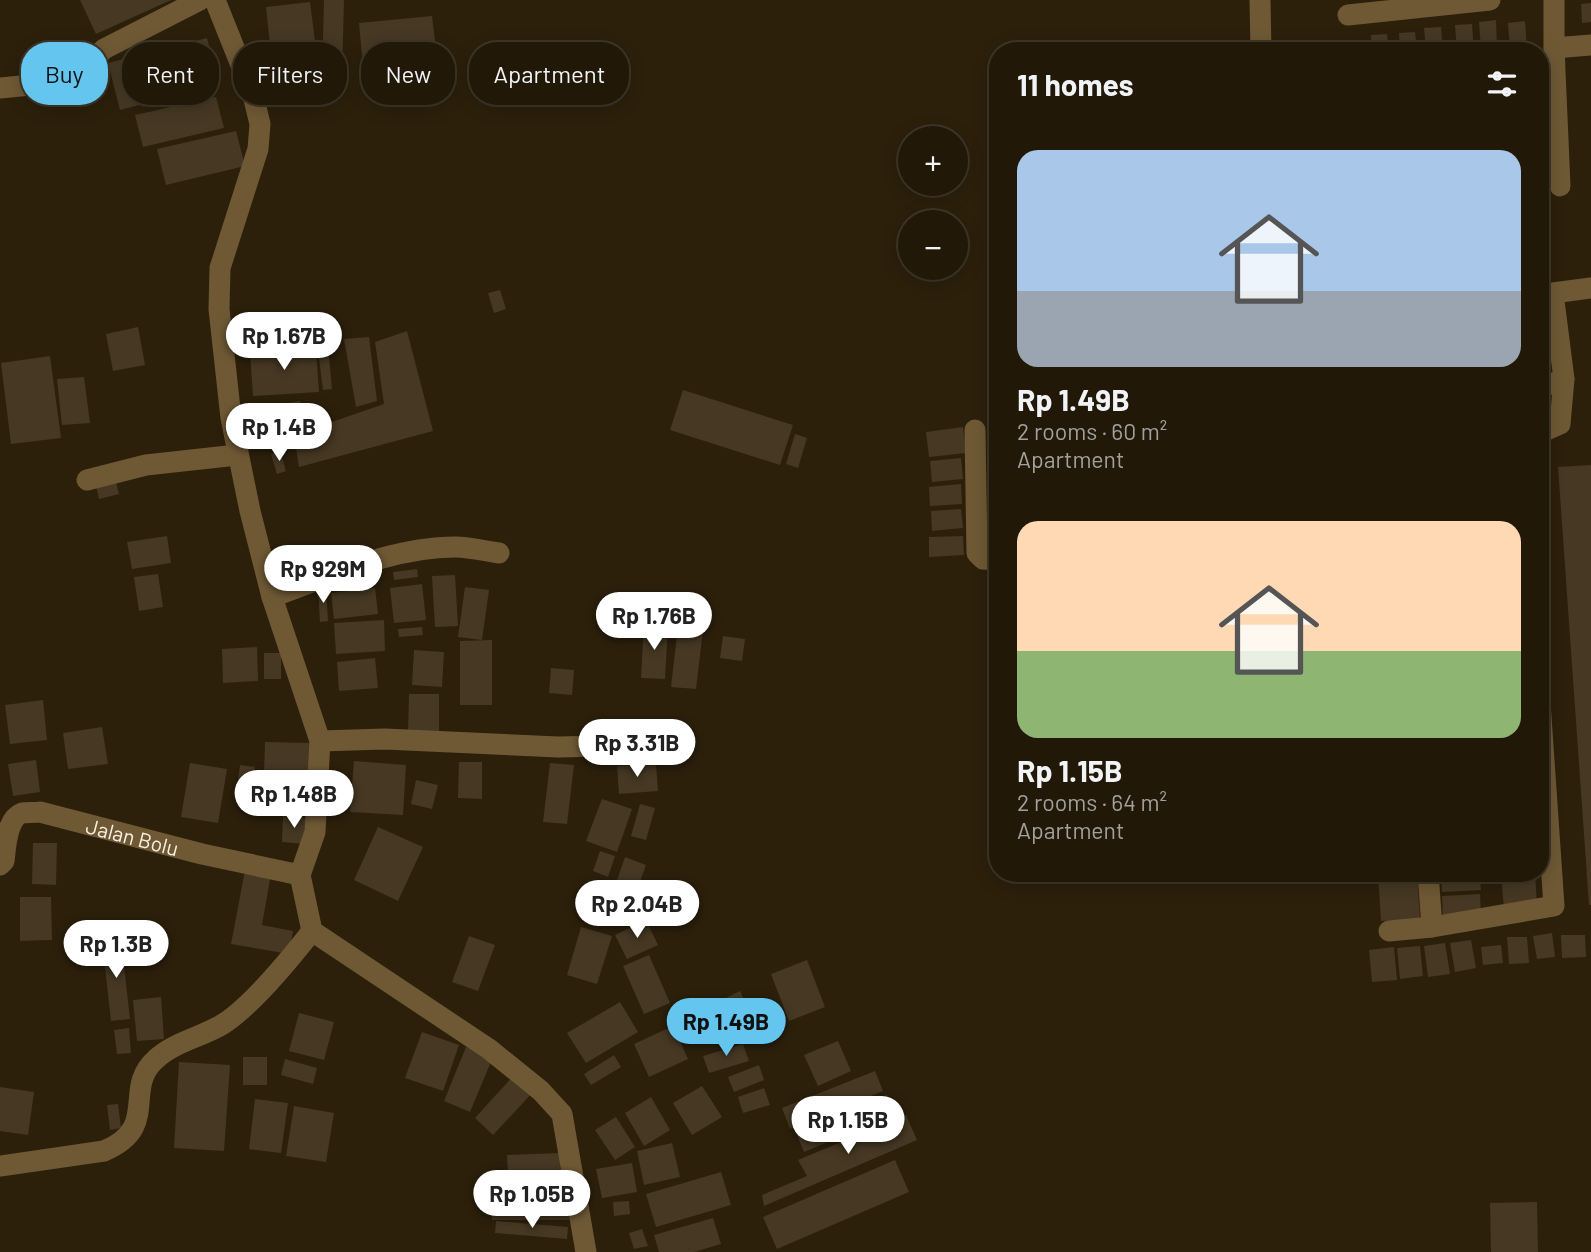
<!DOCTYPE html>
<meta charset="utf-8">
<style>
body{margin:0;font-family:Barlow,sans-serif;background:#2d2516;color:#f1f3f6;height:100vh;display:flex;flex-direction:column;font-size:26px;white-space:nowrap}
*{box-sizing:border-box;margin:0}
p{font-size:23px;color:#a2a09c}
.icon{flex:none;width:38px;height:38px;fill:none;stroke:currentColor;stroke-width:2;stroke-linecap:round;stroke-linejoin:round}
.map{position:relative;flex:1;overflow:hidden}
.drawer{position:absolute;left:989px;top:42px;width:560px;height:840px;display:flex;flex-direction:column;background:#211808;border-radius:28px;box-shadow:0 4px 18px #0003,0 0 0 2px #3e3729}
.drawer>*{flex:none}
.guide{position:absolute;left:21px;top:42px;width:665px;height:63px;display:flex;gap:14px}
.buttons{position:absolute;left:898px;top:126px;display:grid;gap:14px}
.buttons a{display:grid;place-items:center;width:70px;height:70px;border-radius:50%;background:#211808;box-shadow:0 4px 18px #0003,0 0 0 2px #3e3729;font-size:35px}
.price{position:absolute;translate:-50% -60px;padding:0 16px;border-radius:24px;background:#fff;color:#222;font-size:23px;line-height:46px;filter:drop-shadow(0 2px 4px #0008)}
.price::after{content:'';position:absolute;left:50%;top:42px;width:21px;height:16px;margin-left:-10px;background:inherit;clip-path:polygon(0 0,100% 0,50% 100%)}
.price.current{background:#64c5ee;color:#111}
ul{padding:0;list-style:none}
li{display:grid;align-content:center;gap:14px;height:371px;padding:0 28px}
li span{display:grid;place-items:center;height:217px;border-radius:21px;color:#555}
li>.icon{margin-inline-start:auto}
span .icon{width:126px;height:126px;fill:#fffc;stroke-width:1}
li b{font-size:30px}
h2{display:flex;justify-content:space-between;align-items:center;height:84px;padding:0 28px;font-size:30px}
.pill{padding:0 24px;border-radius:28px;background:#211808;box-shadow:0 4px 18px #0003,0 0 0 2px #3e3729;font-size:24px;line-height:63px}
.pill.current{background:#64c5ee;color:#111}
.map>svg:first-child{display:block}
</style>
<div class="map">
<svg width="1591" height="1252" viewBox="0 0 1591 1252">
<rect width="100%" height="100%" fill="#2c200b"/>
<g fill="#463823">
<path d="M80,0h91l-75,34z"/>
<path d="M324,0h20l-2,74 -20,-1z"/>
<path d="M310,2l7,55 -45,6 -6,-56z"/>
<path d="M1591,3v19l-9,1 -1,-19z"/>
<path d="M432,16l5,42 -74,8 -4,-43z"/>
<path d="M1496,20l1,28 -16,1 -2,-27z"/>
<path d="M1525,21l2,28 -17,1 -2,-27z"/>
<path d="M1472,24l2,27h-17l-2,-26z"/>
<path d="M1441,27l2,24h-17l-2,-23z"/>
<path d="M1415,32l2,19h-17l-1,-18z"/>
<path d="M1387,34l2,17h-17l-1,-16z"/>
<path d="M207,38l12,46 -99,26 -12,-47z"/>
<path d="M1358,40v11h-16l-1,-10z"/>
<path d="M216,97l8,31 -81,19 -8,-32z"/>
<path d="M236,131l9,35 -79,19 -9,-36z"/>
<path d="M500,290l6,19 -12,4 -6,-20z"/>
<path d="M138,327l7,38 -32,6 -7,-37z"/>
<path d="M407,331l26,100 -134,36 -5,-32 90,-31 -9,-62z"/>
<path d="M369,337l8,64 -21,6 -12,-68z"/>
<path d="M316,349l3,43 -66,4 -3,-43z"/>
<path d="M50,356l11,82 -50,6 -10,-81z"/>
<path d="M329,357l3,32 -9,1 -4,-32z"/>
<path d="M84,377l6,46 -28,2 -5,-46z"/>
<path d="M683,390l110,35 -13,40 -110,-35z"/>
<path d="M300,401l4,26 -43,8 -4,-27z"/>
<path d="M963,427l3,26 -37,4 -3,-25z"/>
<path d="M795,434l12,4 -9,30 -12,-4z"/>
<path d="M280,451l6,20 -9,3 -6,-20z"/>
<path d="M961,458l2,21 -31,3 -2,-21z"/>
<path d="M1591,465v440h-2l-31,-438z"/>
<path d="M116,482l3,12 -20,5 -3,-13z"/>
<path d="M961,484l1,20 -32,2 -1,-19z"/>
<path d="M961,509l2,19 -31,3 -1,-20z"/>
<path d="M167,536l4,27 -39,6 -5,-27z"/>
<path d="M963,536l1,19 -35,2v-20z"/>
<path d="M417,569l1,8 -24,3 -1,-8z"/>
<path d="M158,574l5,33 -24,4 -5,-34z"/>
<path d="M455,575l3,51 -23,1 -3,-51z"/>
<path d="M422,584l4,36 -32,3 -4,-35z"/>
<path d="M465,587l24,3 -7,50 -24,-3z"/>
<path d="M375,588l3,26 -44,5 -3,-26z"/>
<path d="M318,589h8l2,32 -8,1z"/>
<path d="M384,620l1,31 -49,3 -2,-31z"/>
<path d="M644,624l24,2 -3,53 -24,-1z"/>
<path d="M422,627l1,8 -24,2 -1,-8z"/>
<path d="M678,627l25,3 -7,59 -25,-2z"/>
<path d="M723,636l22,3 -3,22 -22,-3z"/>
<path d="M492,640v65h-32v-64z"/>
<path d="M257,647l1,34 -35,2 -1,-34z"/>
<path d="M414,650l30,2 -2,35 -30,-2z"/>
<rect x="264" y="653" width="17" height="26"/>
<path d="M375,658l3,30 -39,3 -2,-29z"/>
<path d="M551,668l23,2 -2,25 -23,-2z"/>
<path d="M409,694h30v39h-31z"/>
<path d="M43,700l4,40 -37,4 -5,-39z"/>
<path d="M102,727l6,37 -40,5 -5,-36z"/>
<path d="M265,742l48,1 -2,64 -48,-1z"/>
<path d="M36,760l4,32 -27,4 -5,-32z"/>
<path d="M354,761l52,4 -3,50 -53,-3z"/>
<path d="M459,762h23v37l-24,-1z"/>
<path d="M190,763l37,6 -9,54 -37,-6z"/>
<path d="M550,763l24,2 -7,59 -24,-2z"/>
<path d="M656,764l2,27 -39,3 -2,-28z"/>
<path d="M240,765l15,2 -3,30 -16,-2z"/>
<path d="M416,780l22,5 -6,24 -21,-5z"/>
<path d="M602,799l30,10 -15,43 -31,-11z"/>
<path d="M640,804l15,4 -9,32 -15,-4z"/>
<path d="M283,816l23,2 -2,26 -22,-2z"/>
<path d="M378,827l45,20 -25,54 -44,-21z"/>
<path d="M33,843h24l-1,42 -24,-1z"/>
<path d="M600,851l15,5 -7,21 -15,-6z"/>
<path d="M625,857l21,8 -8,22 -21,-7z"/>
<path d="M245,870l26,4 -9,51 31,6 -4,23 -58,-10z"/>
<path d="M1378,873h39l3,46 -39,2z"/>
<path d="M1441,873h38l2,17 -39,2z"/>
<path d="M1501,873h34l2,33 -33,3z"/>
<path d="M1480,894l1,25 -38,1 -1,-24z"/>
<path d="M20,897h31l1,43 -32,1z"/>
<path d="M646,920l12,25 -31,14 -12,-24z"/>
<path d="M581,927l31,9 -15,48 -30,-9z"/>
<path d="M1552,933l3,24 -18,2 -4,-23z"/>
<path d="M1561,935h24l1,22 -24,1z"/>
<path d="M469,936l26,9 -17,46 -26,-9z"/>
<path d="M1507,937h20l2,26 -20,1z"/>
<path d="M121,938l9,81 -19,2 -9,-81z"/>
<path d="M1471,940l5,28 -21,4 -5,-29z"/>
<path d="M1445,943l5,31 -22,3 -4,-31z"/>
<path d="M1501,945l2,18 -20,2 -2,-18z"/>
<path d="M1420,946l3,30 -23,3 -3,-31z"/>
<path d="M1394,947l3,33 -25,2 -3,-32z"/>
<path d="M649,955l21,48 -26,11 -21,-48z"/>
<path d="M807,960l18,47 -36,14 -18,-47z"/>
<path d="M740,991l16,33 -38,19 -16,-33z"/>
<path d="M161,997l3,42 -27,2 -4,-41z"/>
<path d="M620,1002l18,30 -52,31 -19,-30z"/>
<path d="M299,1013l35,9 -10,38 -35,-9z"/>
<path d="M673,1026l15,33 -39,18 -15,-33z"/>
<path d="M129,1028l2,25 -14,1 -3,-24z"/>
<path d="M422,1032l37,13 -16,46 -38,-13z"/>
<path d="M838,1041l13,30 -33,15 -14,-31z"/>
<path d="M743,1044l6,17 -40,12 -6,-17z"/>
<path d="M466,1047l27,10 -23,55 -26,-11z"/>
<path d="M614,1055l7,12 -30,18 -7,-11z"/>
<rect x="243" y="1057" width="24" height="28"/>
<path d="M285,1059l32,9 -4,16 -32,-9z"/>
<path d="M179,1062l51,3 -6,86 -50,-3z"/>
<path d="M759,1065l5,15 -30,12 -6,-15z"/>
<path d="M875,1071l8,20 -93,38 -8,-21z"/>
<path d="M515,1074l19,17 -41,44 -18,-17z"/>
<path d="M702,1086l20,31 -30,18 -19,-32z"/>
<path d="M0,1087l34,5 -6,43 -28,-4z"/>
<path d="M764,1088l6,17 -27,8 -5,-16z"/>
<path d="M887,1095l8,19 -91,38 -8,-19z"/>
<path d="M651,1097l19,33 -26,16 -19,-33z"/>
<path d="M255,1099l33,4 -7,50 -32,-4z"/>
<path d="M118,1104l3,24 -11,2 -3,-25z"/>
<path d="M294,1106l40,7 -8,49 -40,-6z"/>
<path d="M906,1115l11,25 -153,66 -2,-11 45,-19 -9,-16z"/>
<path d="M616,1117l19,30 -20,13 -20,-30z"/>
<path d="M672,1143l8,34 -36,8 -7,-34z"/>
<path d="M560,1153l1,20 -53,2 -1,-20z"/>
<path d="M895,1160l14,32 -132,57 -14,-32z"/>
<path d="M632,1163l5,29 -35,6 -6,-29z"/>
<path d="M721,1172l10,33 -75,22 -10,-33z"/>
<rect x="492" y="1180" width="78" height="40"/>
<path d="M629,1201l1,13 -16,2 -1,-14z"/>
<path d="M1537,1202l1,50h-47l-1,-49z"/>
<path d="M713,1218l8,26 -27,8h-35l-5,-17z"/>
<path d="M496,1221l72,6 -1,12 -72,-6z"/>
<path d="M642,1229l6,17 -14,3 -5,-16z"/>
</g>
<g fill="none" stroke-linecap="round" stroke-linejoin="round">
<g stroke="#6f5935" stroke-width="21">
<path d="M215,0l38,95 7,29 -2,25 -38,119 -1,41 12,109 19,93 22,86 48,144 -5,91 -15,43 12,56 177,118 52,42 21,23 24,138"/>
<path d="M1260,0l1,51"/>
<path d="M1554,0v48l37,-3"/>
<path d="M1348,15l142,-15"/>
<path d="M1554,48l6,138"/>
<path d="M0,88l71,-7 33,-32 96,-49"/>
<path d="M1540,388l24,-9"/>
<path d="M975,430l2,123 6,6 15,1"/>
<path d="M1540,433l20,-9 4,-45 -11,-86 38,-5"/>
<path d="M87,480l59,-15 91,-10"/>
<path d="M272,597c59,-21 120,-50 183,-50 15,0 30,4 44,6"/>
<path d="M320,741l65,-2 173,8 46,-1"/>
<path id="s1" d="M0,865l4,-4c2,-14 2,-42 18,-48 5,-1 12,0 18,-1l162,42 98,21"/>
<path d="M1432,927l122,-21 -14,-204"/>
<path d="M1389,931l43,-4 -4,-54"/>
<path d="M0,1166l104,-15c57,-24 18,-62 52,-92 18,-17 46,-22 67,-35 30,-19 67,-65 89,-93"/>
</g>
</g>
<g text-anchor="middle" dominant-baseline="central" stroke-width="7" stroke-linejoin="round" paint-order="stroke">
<g font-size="21" fill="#f9f0e3" stroke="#100b04">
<text stroke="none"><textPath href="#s1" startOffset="173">Jalan Bolu</textPath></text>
</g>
</g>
</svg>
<div class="buttons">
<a>+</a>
<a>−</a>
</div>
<b class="price" style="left:284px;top:372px">Rp 1.67B</b>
<b class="price" style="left:279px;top:463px">Rp 1.4B</b>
<b class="price" style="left:323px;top:605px">Rp 929M</b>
<b class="price" style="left:654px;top:652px">Rp 1.76B</b>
<b class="price" style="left:637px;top:779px">Rp 3.31B</b>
<b class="price" style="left:294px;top:830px">Rp 1.48B</b>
<b class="price" style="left:637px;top:940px">Rp 2.04B</b>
<b class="price" style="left:116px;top:980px">Rp 1.3B</b>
<b class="price current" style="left:726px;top:1058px">Rp 1.49B</b>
<b class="price" style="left:848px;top:1156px">Rp 1.15B</b>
<b class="price" style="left:532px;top:1230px">Rp 1.05B</b>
<div class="guide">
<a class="pill current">Buy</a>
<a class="pill">Rent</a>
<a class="pill">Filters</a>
<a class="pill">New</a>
<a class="pill">Apartment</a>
</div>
<section class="drawer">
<h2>11 homes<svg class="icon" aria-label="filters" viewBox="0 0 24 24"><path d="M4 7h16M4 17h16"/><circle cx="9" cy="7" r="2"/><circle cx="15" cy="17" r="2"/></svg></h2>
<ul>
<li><span style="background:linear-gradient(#a9c7e8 65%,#9aa5b1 0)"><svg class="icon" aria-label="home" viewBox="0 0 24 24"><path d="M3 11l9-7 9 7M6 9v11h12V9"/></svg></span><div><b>Rp 1.49B</b><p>2 rooms · 60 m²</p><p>Apartment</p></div></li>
<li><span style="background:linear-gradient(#ffd9b3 60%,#8fb573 0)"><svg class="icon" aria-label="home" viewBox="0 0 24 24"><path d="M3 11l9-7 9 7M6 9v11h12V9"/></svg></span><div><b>Rp 1.15B</b><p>2 rooms · 64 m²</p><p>Apartment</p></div></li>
</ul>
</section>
</div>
